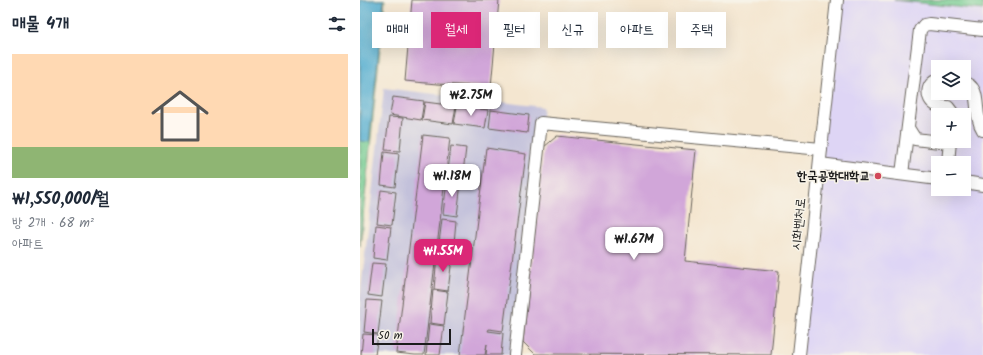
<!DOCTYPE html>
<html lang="ko">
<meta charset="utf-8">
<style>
body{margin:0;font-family:Kalam,"Poor Story",sans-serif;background:#f2f2f3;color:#1f2937;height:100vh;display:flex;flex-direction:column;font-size:15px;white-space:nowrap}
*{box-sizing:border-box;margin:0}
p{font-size:13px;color:#747a83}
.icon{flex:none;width:22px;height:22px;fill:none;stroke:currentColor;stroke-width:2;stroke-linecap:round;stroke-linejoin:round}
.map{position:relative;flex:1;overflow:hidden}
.details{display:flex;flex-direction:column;background:#fff;width:360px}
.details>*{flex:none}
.hud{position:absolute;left:12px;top:12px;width:380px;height:36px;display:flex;gap:8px}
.fabs{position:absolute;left:571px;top:60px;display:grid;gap:8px}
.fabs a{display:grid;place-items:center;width:40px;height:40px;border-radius:0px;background:#fff;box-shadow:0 4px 16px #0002;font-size:20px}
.scale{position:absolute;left:12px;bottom:10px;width:79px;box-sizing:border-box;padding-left:4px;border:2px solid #1c1c1c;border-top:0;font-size:11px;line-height:14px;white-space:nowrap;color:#1c1c1c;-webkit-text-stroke:3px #f7f3e8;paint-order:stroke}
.price{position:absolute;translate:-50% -34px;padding:0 9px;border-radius:8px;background:#fff;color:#222;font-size:13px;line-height:26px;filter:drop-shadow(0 1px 2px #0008)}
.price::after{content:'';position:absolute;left:50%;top:24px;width:12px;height:9px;margin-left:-6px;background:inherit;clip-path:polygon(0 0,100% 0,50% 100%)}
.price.current{background:#db2777;color:#fff}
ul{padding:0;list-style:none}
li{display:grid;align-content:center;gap:8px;height:212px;padding:0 12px}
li+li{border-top:1px solid #e0e1e3}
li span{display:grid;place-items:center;height:124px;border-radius:0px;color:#555}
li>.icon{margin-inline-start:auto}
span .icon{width:72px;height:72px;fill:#fffc;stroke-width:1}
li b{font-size:17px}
h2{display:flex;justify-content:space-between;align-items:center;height:48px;padding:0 12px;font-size:17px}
.tag{padding:0 14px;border-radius:0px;background:#fff;box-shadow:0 4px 16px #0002;font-size:14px;line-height:36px}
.tag.current{background:#db2777;color:#fff}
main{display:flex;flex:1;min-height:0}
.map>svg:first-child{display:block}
</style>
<main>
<section class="details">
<h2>매물 4개<svg class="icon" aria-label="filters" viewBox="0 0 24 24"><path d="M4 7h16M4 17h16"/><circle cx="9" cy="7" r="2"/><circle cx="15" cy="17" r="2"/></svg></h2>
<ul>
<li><span style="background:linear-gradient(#ffd9b3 75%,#8fb573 0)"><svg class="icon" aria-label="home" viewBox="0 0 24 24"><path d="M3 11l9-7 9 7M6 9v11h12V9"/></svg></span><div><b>₩1,550,000/월</b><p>방 2개 · 68 m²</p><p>아파트</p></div></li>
</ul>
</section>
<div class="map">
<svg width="623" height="355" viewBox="0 0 623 355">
<rect width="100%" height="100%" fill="#f7f3e8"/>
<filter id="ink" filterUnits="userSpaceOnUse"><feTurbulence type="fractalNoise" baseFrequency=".025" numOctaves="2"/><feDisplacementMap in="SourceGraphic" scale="8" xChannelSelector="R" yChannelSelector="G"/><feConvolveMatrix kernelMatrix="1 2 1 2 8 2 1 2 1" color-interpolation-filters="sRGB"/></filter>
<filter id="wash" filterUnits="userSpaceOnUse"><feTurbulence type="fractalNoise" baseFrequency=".012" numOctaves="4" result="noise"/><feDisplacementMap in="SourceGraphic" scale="16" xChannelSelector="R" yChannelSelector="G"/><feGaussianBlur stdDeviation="0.9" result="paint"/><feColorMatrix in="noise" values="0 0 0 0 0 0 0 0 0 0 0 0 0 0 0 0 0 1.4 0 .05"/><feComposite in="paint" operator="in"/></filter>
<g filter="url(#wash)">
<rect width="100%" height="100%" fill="#f4e6d0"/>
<path fill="#ded5f5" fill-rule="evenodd" d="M477,0h57l89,10v345h-184zM578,67h26v26h-26zM578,115h26v26h-26zM578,163h26v26h-26z"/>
<path fill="#c3c1db" d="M24,88l159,19 -28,248h-155v-56z"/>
<g fill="#73cb91" stroke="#487456">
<path d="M0,0h25l-25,246z"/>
<path d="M534,0h89v10z"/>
</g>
<path fill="#52add0" stroke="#376476" d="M0,0h24l-15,142 -9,-1z"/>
<g id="blocks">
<g fill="#d1a6d9">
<path d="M52,0h87l-8,87 -54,-3 -32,-3z"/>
<path d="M33,97l31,4 -3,19 -31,-5z"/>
<path d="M65,102l31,4 -3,18 -31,-4z"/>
<path d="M97,106l31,4 -3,18 -31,-4z"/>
<path d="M131,110l38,5 -2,18 -38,-5z"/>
<path d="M29,117l14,1 -3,33 -15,-1z"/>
<path d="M63,135l27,3 -26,217h-9l-19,-2z"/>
<path d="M197,136l139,14 -11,111 94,10 -8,84 -236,-1 -12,-12 21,-195z"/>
<path d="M91,146l15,2 -4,33 -15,-2z"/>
<path d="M126,148l40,6 -23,177 -14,-2 -1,2 15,2 -2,22h-15l1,-11 -2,11h-25z"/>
<path d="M24,152l15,2 -4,33 -14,-2z"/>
<path d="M87,181l14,2 -4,33 -14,-2z"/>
<path d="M21,190l15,2 -4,33 -15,-2z"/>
<path d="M82,219l14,2 -3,33 -15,-2z"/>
<path d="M16,225l15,2 -4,33 -14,-2z"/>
<path d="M77,256l15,2 -4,33 -14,-2z"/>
<path d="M12,263l14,1 -4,33 -14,-2z"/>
<path d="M73,290l15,2 -4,33 -14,-2z"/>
<path d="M7,300l15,1 -4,33 -14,-2z"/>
<path d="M69,324l15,2 -4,29h-14z"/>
<path d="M3,334l15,1 -3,20h-14z"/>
</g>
</g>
</g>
<g filter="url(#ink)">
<use href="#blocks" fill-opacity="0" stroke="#68635b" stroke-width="1"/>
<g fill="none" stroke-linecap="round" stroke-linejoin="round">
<defs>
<g id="minor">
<path d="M578,80c-12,3 -13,19 -2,25 3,1 8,2 12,2l6,8"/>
<path d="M604,83c19,4 8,31 19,47"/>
<path d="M548,128l7,11 25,3 3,-1"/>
<path d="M588,163l2,-22"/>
<path d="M460,164l118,15"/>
<path d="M542,174l18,-144 4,-5 5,-1 54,6"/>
<path d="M604,182l19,3"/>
<path d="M155,355l26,-232 280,26"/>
<path d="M439,355l38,-355"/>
</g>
</defs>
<use href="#minor" stroke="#68635b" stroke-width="14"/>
<use href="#minor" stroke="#fff" stroke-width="12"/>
</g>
</g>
<circle fill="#d1495b" stroke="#f7f3e8" stroke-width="1.5" cx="518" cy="176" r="4"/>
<g text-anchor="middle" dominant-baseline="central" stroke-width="3" stroke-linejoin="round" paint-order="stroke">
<g font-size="13" font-weight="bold" fill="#1c1c1c" stroke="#f7f3e8" text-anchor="end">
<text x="510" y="176">한국공학대학교</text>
</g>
<g font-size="13" fill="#1c1c1c" stroke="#f7f3e8">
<text transform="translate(439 224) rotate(-84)">시화벤처로</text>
</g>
</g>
</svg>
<div class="fabs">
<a><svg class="icon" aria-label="layers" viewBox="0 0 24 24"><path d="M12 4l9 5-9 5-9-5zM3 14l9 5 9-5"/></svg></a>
<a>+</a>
<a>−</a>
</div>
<div class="scale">50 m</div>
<b class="price" style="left:111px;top:117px">₩2.75M</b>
<b class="price" style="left:92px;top:198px">₩1.18M</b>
<b class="price" style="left:274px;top:261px">₩1.67M</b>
<b class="price current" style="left:83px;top:273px">₩1.55M</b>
<div class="hud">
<a class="tag">매매</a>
<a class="tag current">월세</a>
<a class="tag">필터</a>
<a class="tag">신규</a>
<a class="tag">아파트</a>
<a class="tag">주택</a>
</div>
</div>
</main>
